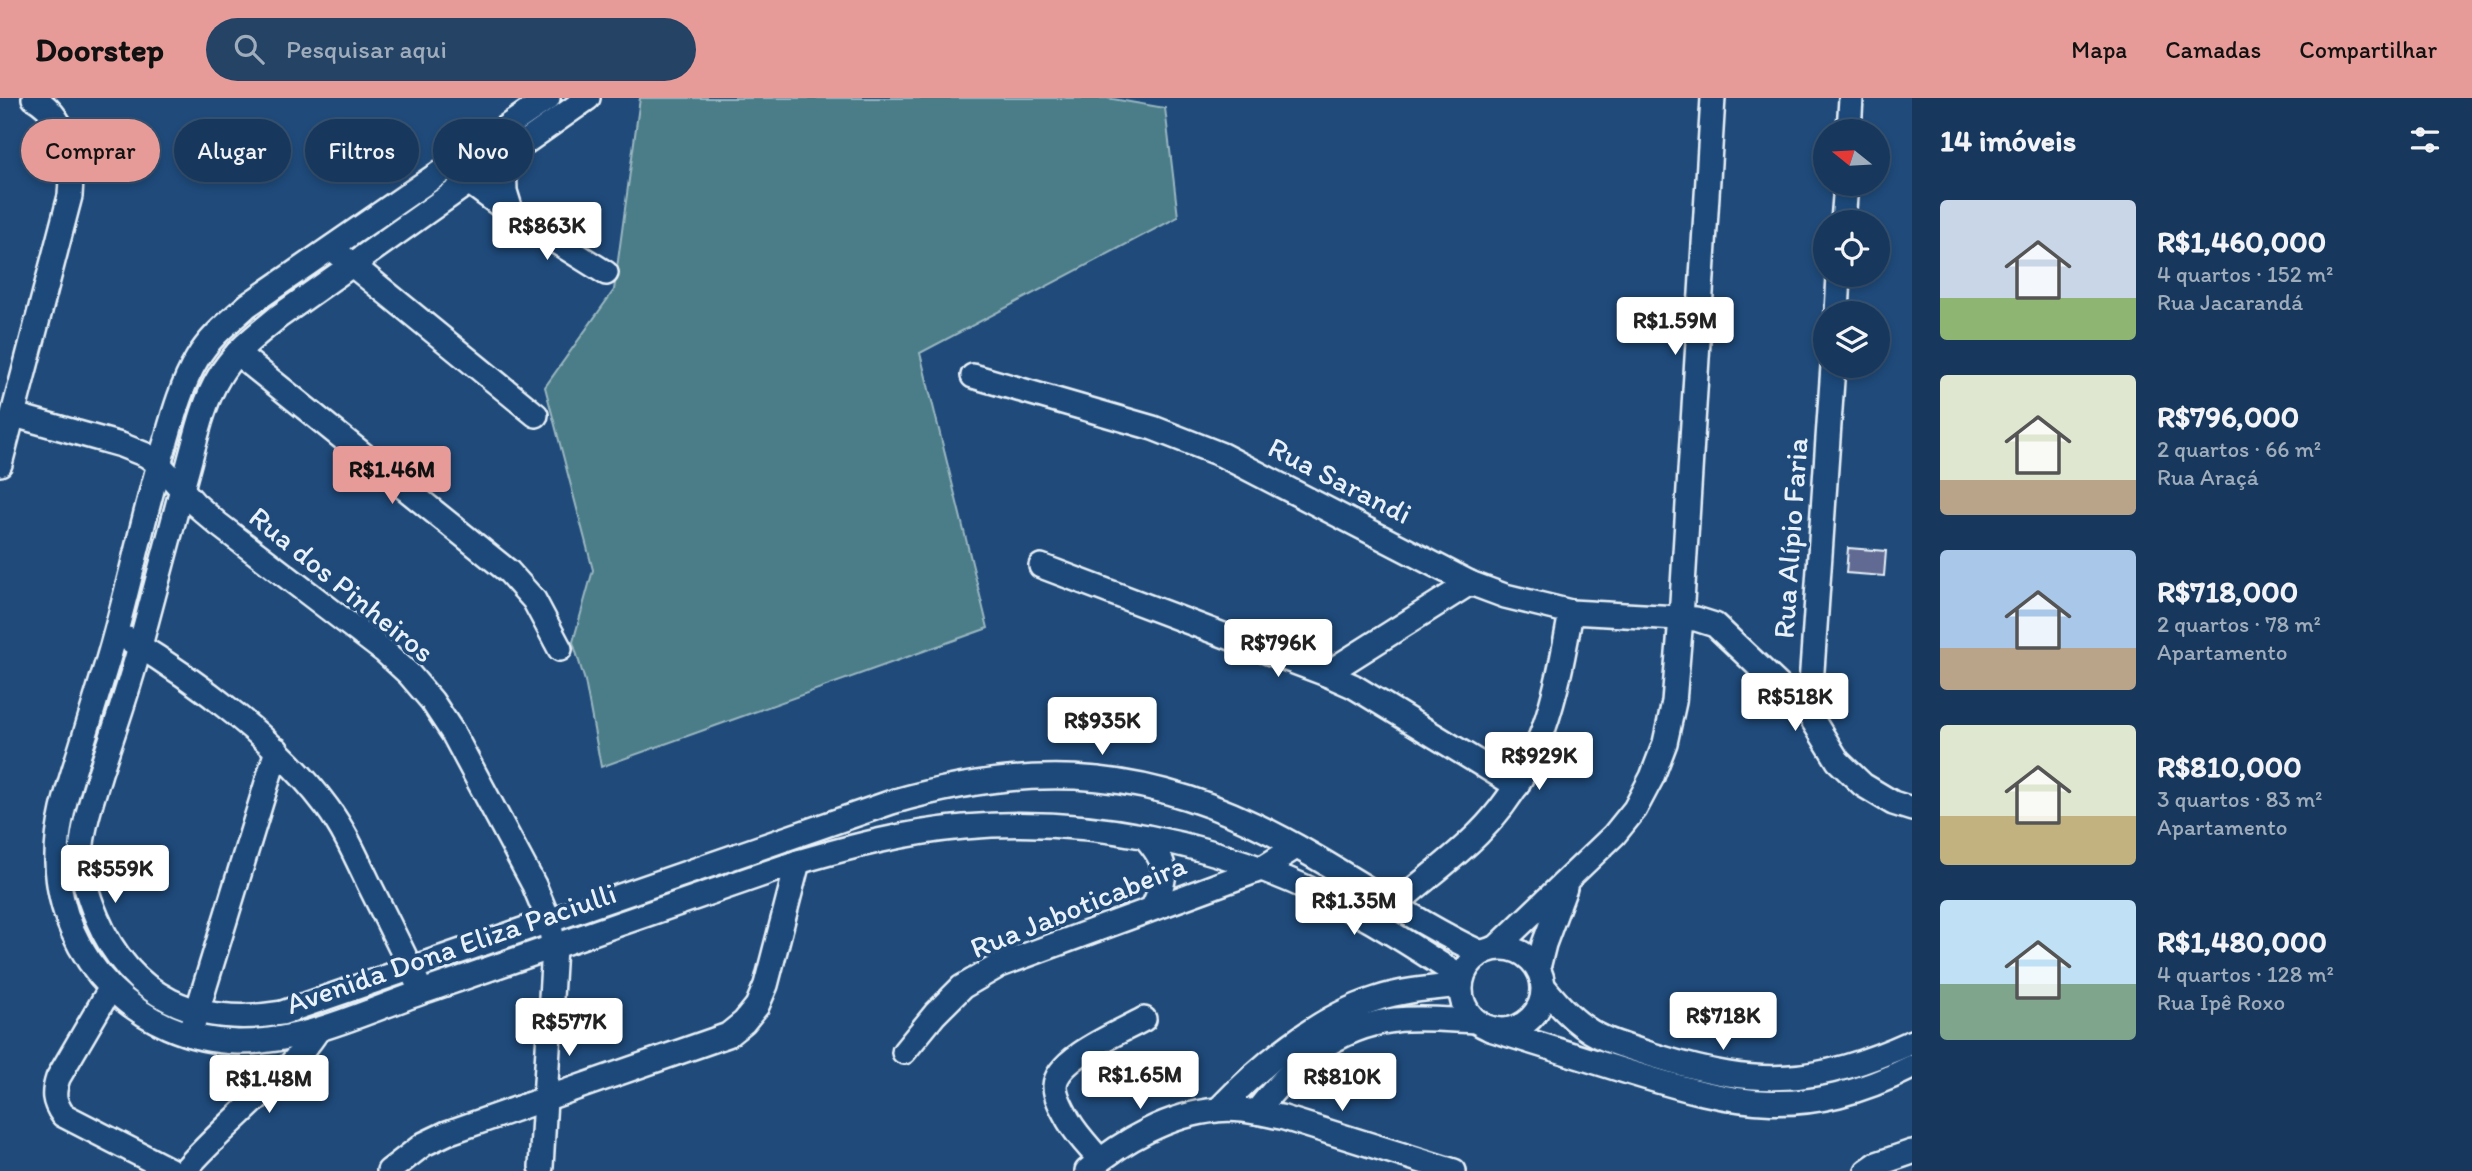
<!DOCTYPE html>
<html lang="pt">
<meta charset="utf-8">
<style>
body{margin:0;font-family:Itim,sans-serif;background:#244365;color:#f1f3f6;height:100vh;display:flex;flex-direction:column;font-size:26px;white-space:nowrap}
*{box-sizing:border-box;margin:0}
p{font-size:23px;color:#9eacbb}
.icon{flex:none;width:38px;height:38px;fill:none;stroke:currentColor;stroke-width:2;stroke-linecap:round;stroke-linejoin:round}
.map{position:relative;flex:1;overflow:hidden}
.panel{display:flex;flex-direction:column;background:#17385c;width:560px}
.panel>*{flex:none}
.top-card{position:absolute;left:21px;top:21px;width:665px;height:63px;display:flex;gap:14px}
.needle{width:46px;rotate:288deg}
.fabs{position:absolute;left:1813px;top:21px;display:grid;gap:14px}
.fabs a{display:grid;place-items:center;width:77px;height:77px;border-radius:50%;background:#17385c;box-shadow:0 4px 10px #0003,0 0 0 2px #365272;font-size:35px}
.price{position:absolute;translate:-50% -60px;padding:0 16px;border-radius:7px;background:#fff;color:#222;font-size:23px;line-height:46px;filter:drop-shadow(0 2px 4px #0008)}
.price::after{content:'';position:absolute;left:50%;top:42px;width:21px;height:16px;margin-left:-10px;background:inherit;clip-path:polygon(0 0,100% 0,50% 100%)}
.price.active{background:#e69b98;color:#111}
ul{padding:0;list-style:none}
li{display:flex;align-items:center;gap:21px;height:175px;padding:0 28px}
li span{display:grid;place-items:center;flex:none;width:196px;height:140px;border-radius:7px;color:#555}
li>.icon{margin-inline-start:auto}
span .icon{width:84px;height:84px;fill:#fffc;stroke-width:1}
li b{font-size:30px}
h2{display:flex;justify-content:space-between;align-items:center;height:84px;padding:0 28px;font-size:30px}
.pill{padding:0 24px;border-radius:32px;background:#17385c;box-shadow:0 4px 10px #0003,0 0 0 2px #365272;font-size:24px;line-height:63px}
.pill.active{background:#e69b98;color:#111}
header{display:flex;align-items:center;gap:42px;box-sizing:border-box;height:98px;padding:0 35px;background:#e69b98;color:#111}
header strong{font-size:33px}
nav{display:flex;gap:38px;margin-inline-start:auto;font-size:24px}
.search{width:490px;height:63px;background:#244365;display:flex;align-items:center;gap:18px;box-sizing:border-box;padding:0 24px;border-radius:38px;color:#9eacbb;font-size:26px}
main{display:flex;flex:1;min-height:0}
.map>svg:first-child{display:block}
</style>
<header>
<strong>Doorstep</strong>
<div class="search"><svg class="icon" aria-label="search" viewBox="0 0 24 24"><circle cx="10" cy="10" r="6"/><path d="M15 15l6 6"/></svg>Pesquisar aqui</div>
<nav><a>Mapa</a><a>Camadas</a><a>Compartilhar</a></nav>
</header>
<main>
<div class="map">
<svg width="1912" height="1073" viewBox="0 0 1912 1073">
<rect width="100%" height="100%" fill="#1f4a7a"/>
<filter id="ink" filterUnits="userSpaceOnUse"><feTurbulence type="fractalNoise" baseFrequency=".0143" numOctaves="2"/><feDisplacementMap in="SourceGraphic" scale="14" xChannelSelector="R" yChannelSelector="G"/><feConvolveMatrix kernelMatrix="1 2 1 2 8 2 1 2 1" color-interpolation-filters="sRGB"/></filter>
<g filter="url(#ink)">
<path fill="#4b7d89" stroke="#9ab7c0" stroke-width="2" d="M640,0h467l58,10 13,109 -258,136 68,275 -387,139 -16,-86 -12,-39 20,-72 -48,-183 69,-97z"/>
<path fill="#606a93" stroke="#e8f1f8" stroke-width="2" d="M1848,450l38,3 -2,25 -38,-3z"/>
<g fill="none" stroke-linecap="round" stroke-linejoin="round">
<defs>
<g id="minor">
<path d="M548,0l-300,207c-19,17 -38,32 -51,54 -15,25 -23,54 -31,82 -23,73 -37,149 -59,222 -9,30 -19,61 -28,91 -11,35 -23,71 -22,108 3,98 82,178 180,180 68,1 129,-31 191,-52 124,-42 247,-85 370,-128 55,-16 109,-30 166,-35 120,-11 249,15 356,67 50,24 96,54 142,84"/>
<path d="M588,0l-310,219c-21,18 -45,35 -59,60 -16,26 -23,61 -31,90 -16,58 -31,116 -47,175 -11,44 -27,88 -41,131 -8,27 -18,55 -19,83 0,21 8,43 16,62 34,80 100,109 185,95l610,-211c130,-37 238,-37 363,23 78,37 148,91 226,128"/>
<path d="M1849,33l2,-33"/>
<path d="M504,60l1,33 7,23"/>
<path d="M458,76l54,40 94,59"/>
<path d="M1843,124l3,-38"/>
<path d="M339,156l197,161"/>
<path d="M1837,215l2,-38"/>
<path d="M237,255l272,219 25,28 26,49"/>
<path d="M973,278l180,52 69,27 248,128 35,13 66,16 125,7 19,6 94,89 29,47 25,24 30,18 19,6"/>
<path d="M14,317l107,30 25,10 13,9 36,40 23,20 166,127 25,23 23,27 21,32 81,152 15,36 5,26 -13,220"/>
<path d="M0,366l70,-268c3,-37 -1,-77 -36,-98"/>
<path d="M1041,468l285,108 27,12 164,100"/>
<path d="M128,541c69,42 150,102 199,168 18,24 30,52 43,79 16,32 32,64 47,96"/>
<path d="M1326,576l144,-91"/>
<path d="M1809,616l24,-348"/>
<path d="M1145,739c24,28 23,37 8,70"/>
<path d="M1385,816c30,-28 64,-51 93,-80 64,-64 78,-137 93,-222"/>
<circle cx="1502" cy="891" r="41"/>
<path d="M1496,850l118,-113 21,-26 17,-32 13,-34 9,-41 7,-84 32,-520"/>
<path d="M1538,870l6,-24 21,-56"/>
<path d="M1544,889c39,49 58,52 115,70 100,31 157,28 253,-15"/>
<path d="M110,891l-52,89c-5,15 -5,23 5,37l109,56"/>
<path d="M193,927l84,-275"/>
<path d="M1490,931c46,14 92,29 138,43 110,34 176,49 284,-5"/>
<path d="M904,954l31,-38 27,-27 38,-22 261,-96 35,-22"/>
<path d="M1219,1011c41,-43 99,-92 157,-110 27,-9 57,-11 85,-14"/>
<path d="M1256,1014c36,-46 78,-85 139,-92 26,-3 54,0 80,1"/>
<path d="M1100,1062c-10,-12 -23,-25 -31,-39 -5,-9 -14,-24 -14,-35 1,-28 66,-54 89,-67"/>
<path d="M184,1073c41,-48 99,-89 134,-141"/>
<path d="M389,1073l35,-27 23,-11 281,-98 16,-13 13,-16 9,-21 32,-123"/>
<path d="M1087,1073c35,-30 83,-57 130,-61 20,-3 43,3 64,7l173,54"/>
<path d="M1867,1073l10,-7 35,-12"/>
</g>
</defs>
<use href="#minor" stroke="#e8f1f8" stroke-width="28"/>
<use href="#minor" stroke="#1f4a7a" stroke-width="23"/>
</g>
</g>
<g text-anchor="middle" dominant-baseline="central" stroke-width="7" stroke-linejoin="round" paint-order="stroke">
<g font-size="30" fill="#e8f1f8" stroke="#1f4a7a">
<text transform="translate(1340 382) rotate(27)">Rua Sarandi</text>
<text transform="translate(1790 440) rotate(-86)">Rua Alípio Faria</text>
<text transform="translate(342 486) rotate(39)">Rua dos Pinheiros</text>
<text transform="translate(1078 808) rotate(-22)">Rua Jaboticabeira</text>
<text transform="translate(451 850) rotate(-19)">Avenida Dona Eliza Paciulli</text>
</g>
</g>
</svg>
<div class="fabs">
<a><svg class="needle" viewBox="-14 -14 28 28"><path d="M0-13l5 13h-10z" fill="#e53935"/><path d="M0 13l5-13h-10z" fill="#9eacbb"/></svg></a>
<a><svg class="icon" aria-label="locate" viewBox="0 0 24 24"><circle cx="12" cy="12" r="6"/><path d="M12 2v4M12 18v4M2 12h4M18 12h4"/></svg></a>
<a><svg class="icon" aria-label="layers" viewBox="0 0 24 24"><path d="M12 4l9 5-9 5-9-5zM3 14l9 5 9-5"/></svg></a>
</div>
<b class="price" style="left:547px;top:164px">R$863K</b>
<b class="price" style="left:1675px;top:259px">R$1.59M</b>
<b class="price active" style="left:392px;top:408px">R$1.46M</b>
<b class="price" style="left:1278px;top:581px">R$796K</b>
<b class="price" style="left:1795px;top:635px">R$518K</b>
<b class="price" style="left:1102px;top:659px">R$935K</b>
<b class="price" style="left:1539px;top:694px">R$929K</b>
<b class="price" style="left:115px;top:807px">R$559K</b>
<b class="price" style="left:1354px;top:839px">R$1.35M</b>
<b class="price" style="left:1723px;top:954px">R$718K</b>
<b class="price" style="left:569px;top:960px">R$577K</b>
<b class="price" style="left:1140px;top:1013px">R$1.65M</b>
<b class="price" style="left:1342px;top:1015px">R$810K</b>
<b class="price" style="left:269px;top:1017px">R$1.48M</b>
<div class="top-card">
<a class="pill active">Comprar</a>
<a class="pill">Alugar</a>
<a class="pill">Filtros</a>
<a class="pill">Novo</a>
</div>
</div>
<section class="panel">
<h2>14 imóveis<svg class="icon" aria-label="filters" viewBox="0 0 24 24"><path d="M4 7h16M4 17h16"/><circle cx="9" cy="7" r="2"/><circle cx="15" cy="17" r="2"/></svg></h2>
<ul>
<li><span style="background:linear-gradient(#c9d6e8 70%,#8fb573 0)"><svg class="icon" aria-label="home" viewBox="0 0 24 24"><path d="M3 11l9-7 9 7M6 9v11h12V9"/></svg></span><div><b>R$1,460,000</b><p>4 quartos · 152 m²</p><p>Rua Jacarandá</p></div></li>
<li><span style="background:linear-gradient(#dfe7d0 75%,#b9a48a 0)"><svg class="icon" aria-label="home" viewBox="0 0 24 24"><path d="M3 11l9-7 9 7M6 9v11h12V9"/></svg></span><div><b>R$796,000</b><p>2 quartos · 66 m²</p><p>Rua Araçá</p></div></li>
<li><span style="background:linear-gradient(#a9c7e8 70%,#b9a48a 0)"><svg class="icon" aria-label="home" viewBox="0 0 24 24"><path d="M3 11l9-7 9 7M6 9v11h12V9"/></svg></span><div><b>R$718,000</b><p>2 quartos · 78 m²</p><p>Apartamento</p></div></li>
<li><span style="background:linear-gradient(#dfe7d0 65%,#c2b280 0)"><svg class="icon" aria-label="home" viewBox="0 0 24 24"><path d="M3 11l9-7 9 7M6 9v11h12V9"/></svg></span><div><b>R$810,000</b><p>3 quartos · 83 m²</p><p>Apartamento</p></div></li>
<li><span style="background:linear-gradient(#bfe0f5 60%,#7fa58c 0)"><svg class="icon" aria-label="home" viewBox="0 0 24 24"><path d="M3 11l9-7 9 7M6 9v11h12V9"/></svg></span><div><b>R$1,480,000</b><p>4 quartos · 128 m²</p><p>Rua Ipê Roxo</p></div></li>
</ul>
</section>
</main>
